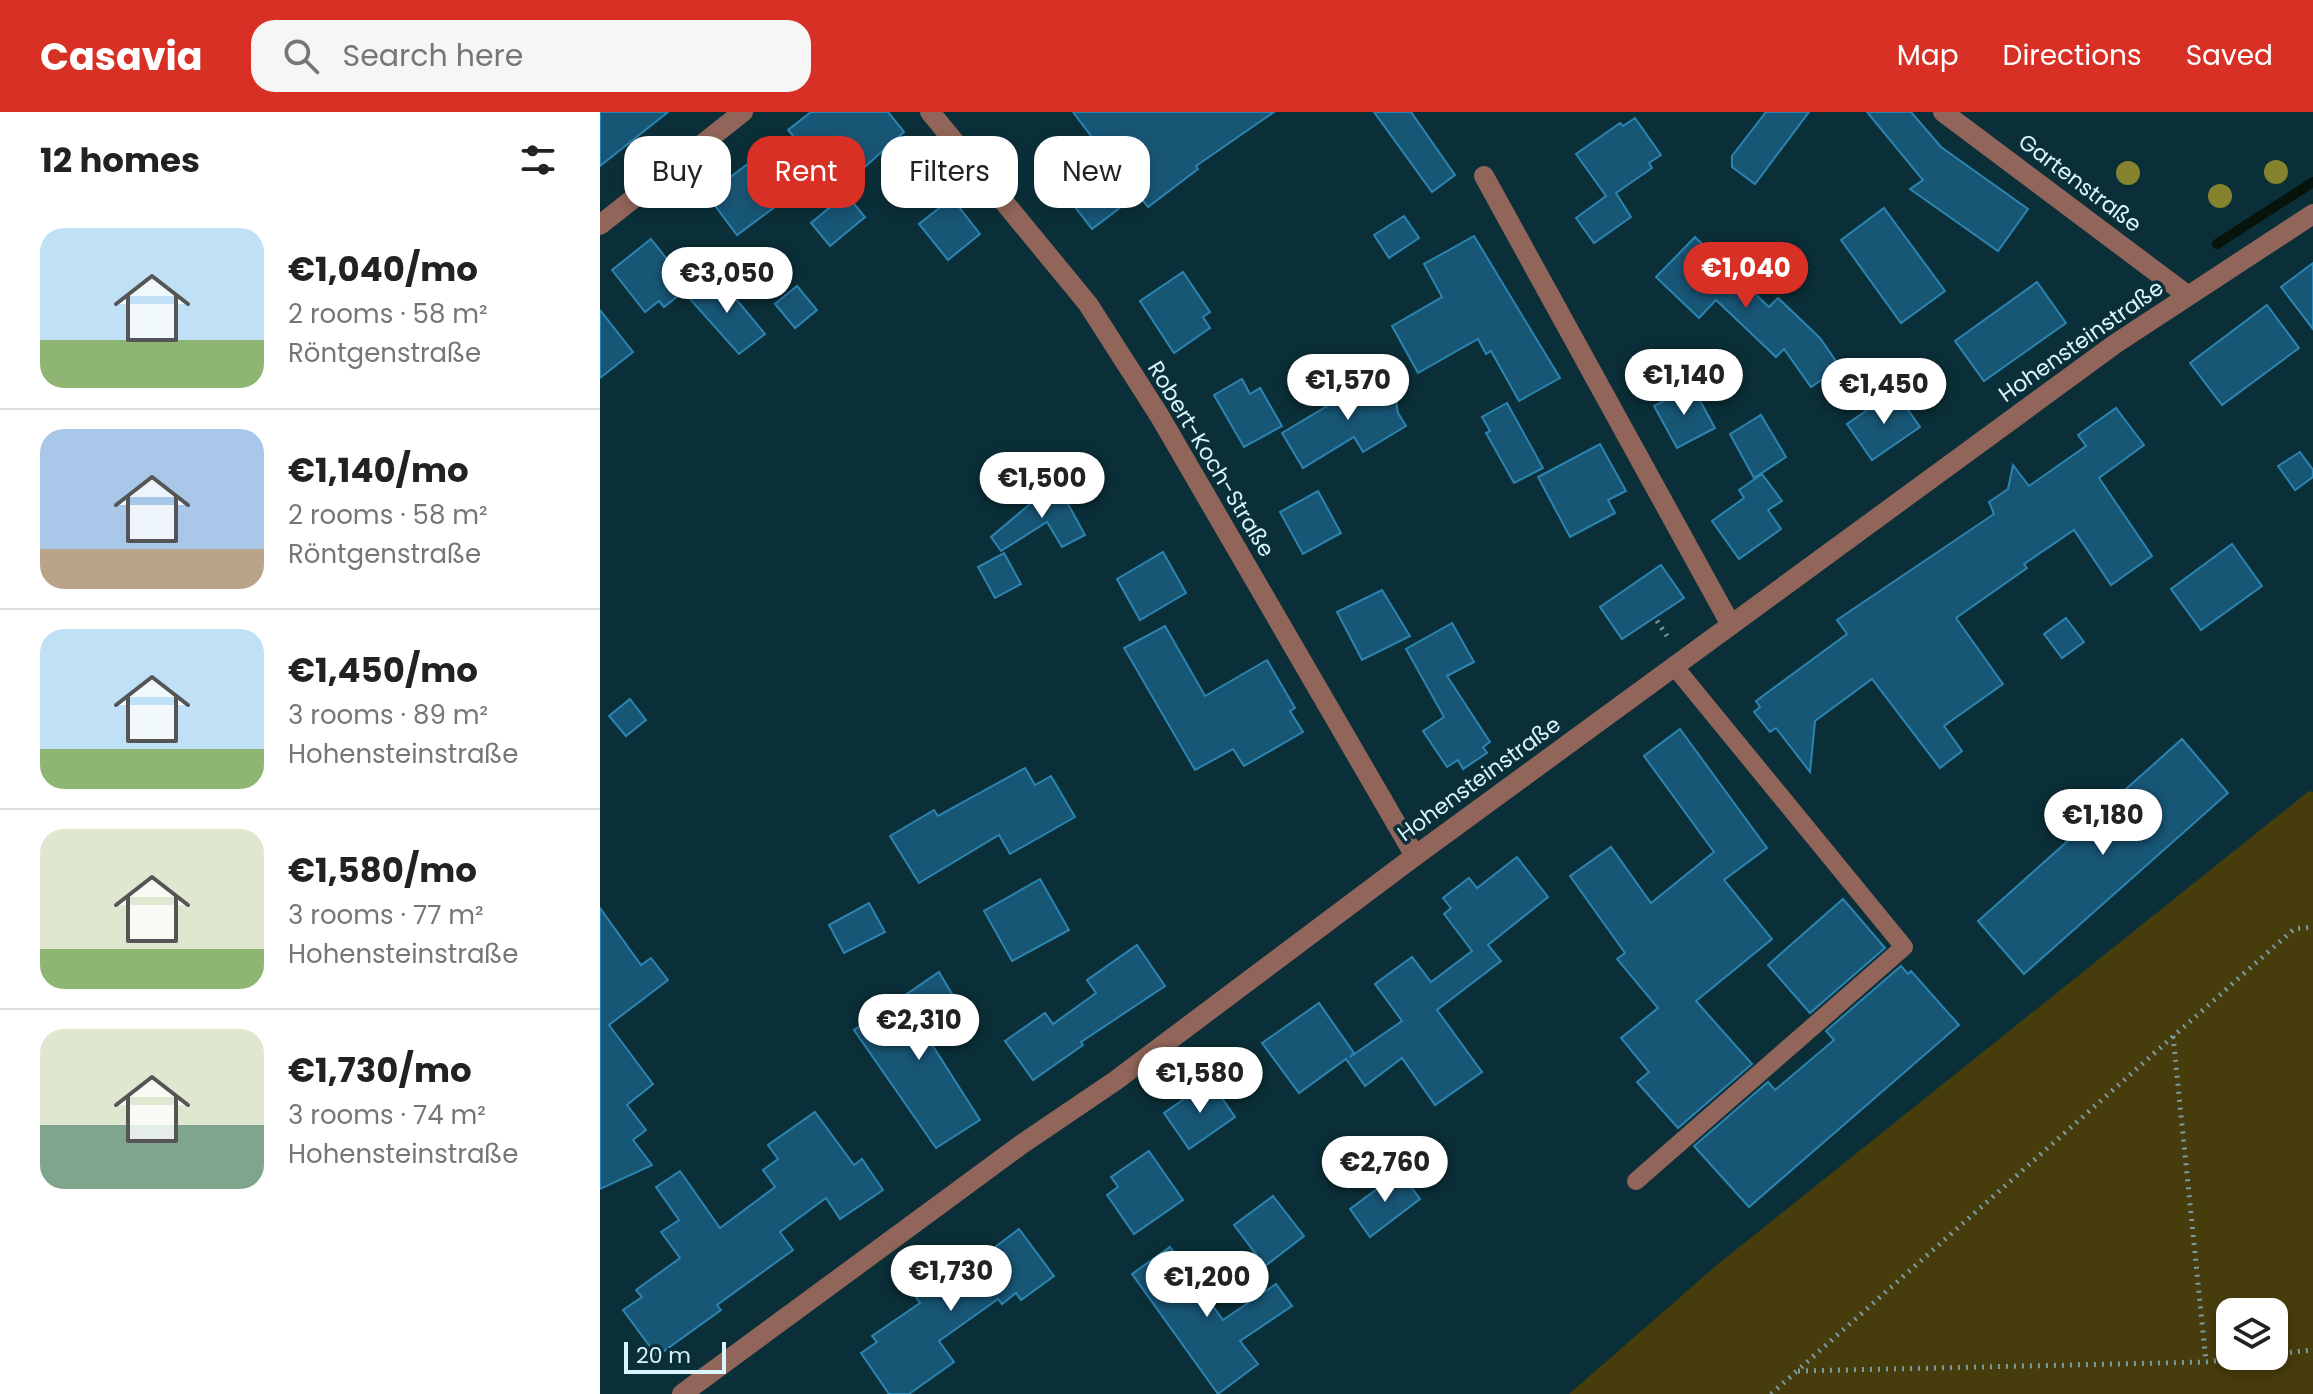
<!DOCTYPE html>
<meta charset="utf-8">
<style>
body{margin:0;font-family:Poppins,sans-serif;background:#f6f6f6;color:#222;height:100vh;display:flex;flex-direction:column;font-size:30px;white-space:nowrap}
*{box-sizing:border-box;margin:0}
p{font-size:26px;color:#767676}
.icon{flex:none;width:44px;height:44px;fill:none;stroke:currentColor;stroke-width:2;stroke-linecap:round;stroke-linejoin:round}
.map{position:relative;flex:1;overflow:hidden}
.side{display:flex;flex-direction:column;background:#fff;width:600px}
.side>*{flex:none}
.guide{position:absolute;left:24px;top:24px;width:760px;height:72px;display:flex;gap:16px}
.tools{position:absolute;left:1616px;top:1186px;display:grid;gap:16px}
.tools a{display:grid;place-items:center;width:72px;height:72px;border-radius:16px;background:#fff;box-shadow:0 4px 12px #0003;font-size:40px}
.scale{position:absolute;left:24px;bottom:20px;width:102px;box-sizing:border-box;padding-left:8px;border:4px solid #d8f5fd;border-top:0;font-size:22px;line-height:28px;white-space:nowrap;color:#d8f5fd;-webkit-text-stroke:6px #0b2f38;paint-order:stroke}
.price{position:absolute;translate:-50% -68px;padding:0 18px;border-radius:28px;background:#fff;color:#222;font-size:26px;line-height:52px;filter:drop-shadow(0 2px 4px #0008)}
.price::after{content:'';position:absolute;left:50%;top:48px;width:24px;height:18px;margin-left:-12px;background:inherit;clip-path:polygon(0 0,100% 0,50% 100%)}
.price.on{background:#d93025;color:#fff}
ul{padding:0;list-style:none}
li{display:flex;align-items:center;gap:24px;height:200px;padding:0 40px}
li+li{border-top:2px solid #e0e0e0}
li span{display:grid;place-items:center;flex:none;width:224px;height:160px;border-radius:24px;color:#555}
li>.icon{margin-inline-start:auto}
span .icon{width:96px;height:96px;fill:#fffc;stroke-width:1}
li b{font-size:34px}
h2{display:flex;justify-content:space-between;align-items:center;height:96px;padding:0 40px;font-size:34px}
.tag{padding:0 28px;border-radius:24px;background:#fff;box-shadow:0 4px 12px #0003;font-size:28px;line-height:72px}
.tag.on{background:#d93025;color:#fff}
header{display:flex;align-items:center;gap:48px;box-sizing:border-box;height:112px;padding:0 40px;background:#d93025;color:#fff}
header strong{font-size:38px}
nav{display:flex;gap:44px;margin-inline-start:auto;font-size:28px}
.search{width:560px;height:72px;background:#f6f6f6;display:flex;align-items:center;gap:20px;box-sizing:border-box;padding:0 28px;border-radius:24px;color:#767676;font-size:30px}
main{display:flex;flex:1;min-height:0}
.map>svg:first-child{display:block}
</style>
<header>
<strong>Casavia</strong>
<div class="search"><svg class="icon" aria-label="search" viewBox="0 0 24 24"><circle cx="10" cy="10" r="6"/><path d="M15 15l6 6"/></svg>Search here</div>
<nav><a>Map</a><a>Directions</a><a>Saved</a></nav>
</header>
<main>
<section class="side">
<h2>12 homes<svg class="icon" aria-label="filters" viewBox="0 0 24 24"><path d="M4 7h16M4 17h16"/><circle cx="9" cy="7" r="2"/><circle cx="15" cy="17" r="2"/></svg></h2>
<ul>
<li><span style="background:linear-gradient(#bfe0f5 70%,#8fb573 0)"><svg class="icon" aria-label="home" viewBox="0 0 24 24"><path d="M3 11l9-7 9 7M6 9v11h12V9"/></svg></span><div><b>€1,040/mo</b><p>2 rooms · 58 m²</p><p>Röntgenstraße</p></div></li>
<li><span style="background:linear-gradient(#a9c7e8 75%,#b9a48a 0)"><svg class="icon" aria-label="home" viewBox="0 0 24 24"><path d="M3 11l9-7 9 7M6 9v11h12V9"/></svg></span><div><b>€1,140/mo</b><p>2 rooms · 58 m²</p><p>Röntgenstraße</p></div></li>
<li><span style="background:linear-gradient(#bfe0f5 75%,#8fb573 0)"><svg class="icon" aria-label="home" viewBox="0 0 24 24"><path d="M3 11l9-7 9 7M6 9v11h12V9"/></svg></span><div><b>€1,450/mo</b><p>3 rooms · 89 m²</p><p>Hohensteinstraße</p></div></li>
<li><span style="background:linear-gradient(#dfe7d0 75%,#8fb573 0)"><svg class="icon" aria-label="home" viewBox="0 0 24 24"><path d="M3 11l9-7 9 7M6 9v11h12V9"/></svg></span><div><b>€1,580/mo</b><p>3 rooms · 77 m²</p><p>Hohensteinstraße</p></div></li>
<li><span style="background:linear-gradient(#dfe7d0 60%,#7fa58c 0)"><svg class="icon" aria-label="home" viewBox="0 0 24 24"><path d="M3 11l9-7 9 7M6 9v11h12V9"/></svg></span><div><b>€1,730/mo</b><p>3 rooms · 74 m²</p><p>Hohensteinstraße</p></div></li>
</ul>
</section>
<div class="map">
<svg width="1713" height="1282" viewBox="0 0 1713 1282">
<rect width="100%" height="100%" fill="#0b2f38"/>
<path fill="#473c0b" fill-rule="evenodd" d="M1709,679l4,1v602h-744l149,-130zM1630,1200h44v44h-44z"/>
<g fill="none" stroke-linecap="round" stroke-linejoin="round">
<path stroke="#06140c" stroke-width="10" d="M1617,132l96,-62"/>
</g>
<g fill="#185676" stroke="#2c84b1" stroke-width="2">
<path d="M0,0h68l-68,54z"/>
<path d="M211,0h77l16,20 -65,58 -51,-60z"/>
<path d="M473,0h201l-78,54 2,3 -50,38 -10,-13 -46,35 -43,-56 45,-33z"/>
<path d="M774,0h37l44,63 -23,17z"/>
<path d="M1166,0h43l-54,72 -23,-17v-11z"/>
<path d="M1267,0h44l30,35 87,62 -30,42 -88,-62 13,-9z"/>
<path d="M1035,6l26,37 -12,8 3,5 -36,25 15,24 -37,26 -18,-25 30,-22 -30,-42 44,-31 3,3z"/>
<path d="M149,51l31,40 -43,32 -30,-40z"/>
<path d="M246,82l19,23 -35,29 -19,-23z"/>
<path d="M352,86l28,36 -32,26 -29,-36z"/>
<path d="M1284,96l61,83 -44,32 -60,-83z"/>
<path d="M804,104l15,22 -30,20 -15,-23z"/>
<path d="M874,124l86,142 -41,23 -28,-50 -5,3 -8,-15 -60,34 -26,-47 50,-29 -18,-33z"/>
<path d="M1095,125l74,70 9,-9 42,40 20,29 -29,20 -27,-38 -8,8 -60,-57 -17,18 -43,-41z"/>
<path d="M51,127l38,48 -25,20 -5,-6 -14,11 -33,-42z"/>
<path d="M1713,151v66l-32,-42z"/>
<path d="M583,160l27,40 -7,5 7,11 -36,25 -34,-52z"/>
<path d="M117,164l48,58 -26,20 -50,-56z"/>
<path d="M1437,170l29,41 -82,58 -29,-40z"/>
<path d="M197,174l20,24 -22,18 -20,-24z"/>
<path d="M1667,193l32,43 -77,57 -32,-42z"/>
<path d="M0,198l33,42 -33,26z"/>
<path d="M784,260l10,17 4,24 8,13 -43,26 -9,-15 -51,31 -21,-35z"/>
<path d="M642,267l8,15 10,-6 22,38 -38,21 -30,-52z"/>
<path d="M1092,274l23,42 -38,20 -23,-42z"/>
<path d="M1295,279l25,36 -48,33 -25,-36z"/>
<path d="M907,291l36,65 -29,15 -28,-50 4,-2 -8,-14z"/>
<path d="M1516,296l28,37 -45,33 53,78 -41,29 -37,-55 -50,34 3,4 -71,50 47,66 -59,42 18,25 -22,17 -68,-89 -57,42 -5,51 -34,-44 -6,4 -16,-20 6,-5 -4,-6 91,-67 -10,-14 157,-106 -5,-12 19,-13 5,-24 16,21 57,-40 -8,-11z"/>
<path d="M1161,303l25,42 -32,21 -24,-44z"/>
<path d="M1000,332l26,47 -18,9 7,13 -45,24 -32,-60z"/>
<path d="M1700,340l13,18v7l-18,13 -17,-24z"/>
<path d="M1162,362l20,27 -14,9 13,19 -42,30 -27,-38 32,-23 -5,-8z"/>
<path d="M456,370l29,53 -23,12 -15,-25 -46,29 -10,-14z"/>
<path d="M718,379l23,42 -38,21 -23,-42z"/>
<path d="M1632,432l30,42 -61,44 -30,-41z"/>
<path d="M563,440l23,41 -46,27 -23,-41z"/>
<path d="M404,441l17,31 -26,14 -17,-31z"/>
<path d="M1061,453l23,33 -62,41 -22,-32z"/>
<path d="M782,478l28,46 -48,24 -25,-48z"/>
<path d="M1466,506l18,24 -22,16 -18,-24z"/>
<path d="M852,511l22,39 -27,14 43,66 -7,5 4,6 -24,16 -5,-9 -11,7 -24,-36 21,-14 -38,-68z"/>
<path d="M565,514l40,70 62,-36 28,48 -5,3 13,21 -59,34 -11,-17 -38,21 -71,-122z"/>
<path d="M30,587l16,21 -20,16 -17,-20z"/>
<path d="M1080,617l87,119 -43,32 48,59 -76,62 56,63 -74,64 -41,-46 12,-10 -28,-34 37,-30 -41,-49 8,-6 -55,-77 41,-29 40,56 63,-51 -70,-96z"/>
<path d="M1582,627l46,54 -204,181 -46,-53z"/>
<path d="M425,656l10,17 16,-9 24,41 -65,37 -11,-19 -80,48 -29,-47 44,-26 4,6z"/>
<path d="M917,745l31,40 -60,48 13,16 -64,49 45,62 -47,33 -33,-47 -37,28 -19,-27 -47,34 -37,-50 57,-40 35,50 -4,4 52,-36 -27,-37 37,-27 19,25 41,-31 -28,-37 7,-6 -8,-10 26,-20 8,10z"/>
<path d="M440,767l29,51 -57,31 -28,-50z"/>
<path d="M1243,787l42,49 -75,65 -42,-48z"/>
<path d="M269,791l16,29 -41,21 -15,-28z"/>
<path d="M0,796l41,57 10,-7 17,22 -59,45 44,59 -26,21 19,25 -13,10 19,25 -52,24z"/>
<path d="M537,833l28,41 -84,56 2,3 -50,35 -28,-39 40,-28 8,11 43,-31 -9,-13z"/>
<path d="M1301,854l7,8 3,-3 48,54 -210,182 -55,-61 74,-64 7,8 59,-50 -8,-9z"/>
<path d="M339,860l16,27 -38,22 63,99 -44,28 -82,-118z"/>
<path d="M610,969l25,36 -46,32 -25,-36z"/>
<path d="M215,1000l39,53 8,-6 21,31 -43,29 -14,-21 -46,34 13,18 -76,55 4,5 -64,46 -34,-46 19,-13 -6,-7 44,-32 -19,-26 18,-12 -23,-33 24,-16 40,57 55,-41 -12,-17 15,-11 -10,-14z"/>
<path d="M549,1039l34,49 -49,34 -27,-39 11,-8 -7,-10z"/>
<path d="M800,1060l20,27 -50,38 -20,-28z"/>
<path d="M673,1084l31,40 -39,30 -31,-41z"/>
<path d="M419,1117l35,47 -33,24 -5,-7 -14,11 -4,-5 -59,42 15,21 -45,32h-20l-28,-41 16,-11 -5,-6 48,-33 -7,-10 27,-19 6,10z"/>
<path d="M570,1135l53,73 53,-36 16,22 -52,35 18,23 -40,30 -86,-120z"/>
</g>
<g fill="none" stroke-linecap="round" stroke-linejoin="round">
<g stroke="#7b9ba3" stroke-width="5" stroke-dasharray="2 6" stroke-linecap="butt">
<path d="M1057,509l12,18"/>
<path d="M1573,924l33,326"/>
<path d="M1674,1242l39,-4"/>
<path d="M1198,1259l408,-9 52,-6"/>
<path d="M1171,1282l523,-465 19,-2"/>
</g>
<path stroke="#916559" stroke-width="18" d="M1036,1069l268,-234 -230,-281"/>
<g stroke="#916559" stroke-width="20">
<path d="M330,0l158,192 71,111 256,441"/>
<path d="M1343,0l244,183"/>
<path d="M884,64l247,449"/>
<path d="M0,113l143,-113"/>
<path d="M82,1282l340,-250 93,-63 300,-225 700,-512 198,-130"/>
</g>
</g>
<g fill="#86832f">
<circle cx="1676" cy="60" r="12"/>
<circle cx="1528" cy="61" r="12"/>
<circle cx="1620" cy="84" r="12"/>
</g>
<g text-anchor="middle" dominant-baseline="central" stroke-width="7" stroke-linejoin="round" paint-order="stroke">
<g font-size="22" fill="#d8f5fd" stroke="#0b2f38">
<text transform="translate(1480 71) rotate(37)">Gartenstraße</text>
<text transform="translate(1481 229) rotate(-35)">Hohensteinstraße</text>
<text transform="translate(611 347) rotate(59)">Robert-Koch-Straße</text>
<text transform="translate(879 667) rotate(-36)">Hohensteinstraße</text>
</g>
</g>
</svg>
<div class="tools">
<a><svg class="icon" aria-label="layers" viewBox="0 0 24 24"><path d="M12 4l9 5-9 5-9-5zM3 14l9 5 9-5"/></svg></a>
</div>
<div class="scale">20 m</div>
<b class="price on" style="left:1146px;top:198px">€1,040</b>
<b class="price" style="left:127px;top:203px">€3,050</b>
<b class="price" style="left:1084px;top:305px">€1,140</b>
<b class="price" style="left:748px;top:310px">€1,570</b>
<b class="price" style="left:1284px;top:314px">€1,450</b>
<b class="price" style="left:442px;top:408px">€1,500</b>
<b class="price" style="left:1503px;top:745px">€1,180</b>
<b class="price" style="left:319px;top:950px">€2,310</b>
<b class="price" style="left:600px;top:1003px">€1,580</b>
<b class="price" style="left:785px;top:1092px">€2,760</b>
<b class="price" style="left:351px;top:1201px">€1,730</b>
<b class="price" style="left:607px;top:1207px">€1,200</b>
<div class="guide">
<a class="tag">Buy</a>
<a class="tag on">Rent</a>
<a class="tag">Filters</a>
<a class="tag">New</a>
</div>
</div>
</main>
